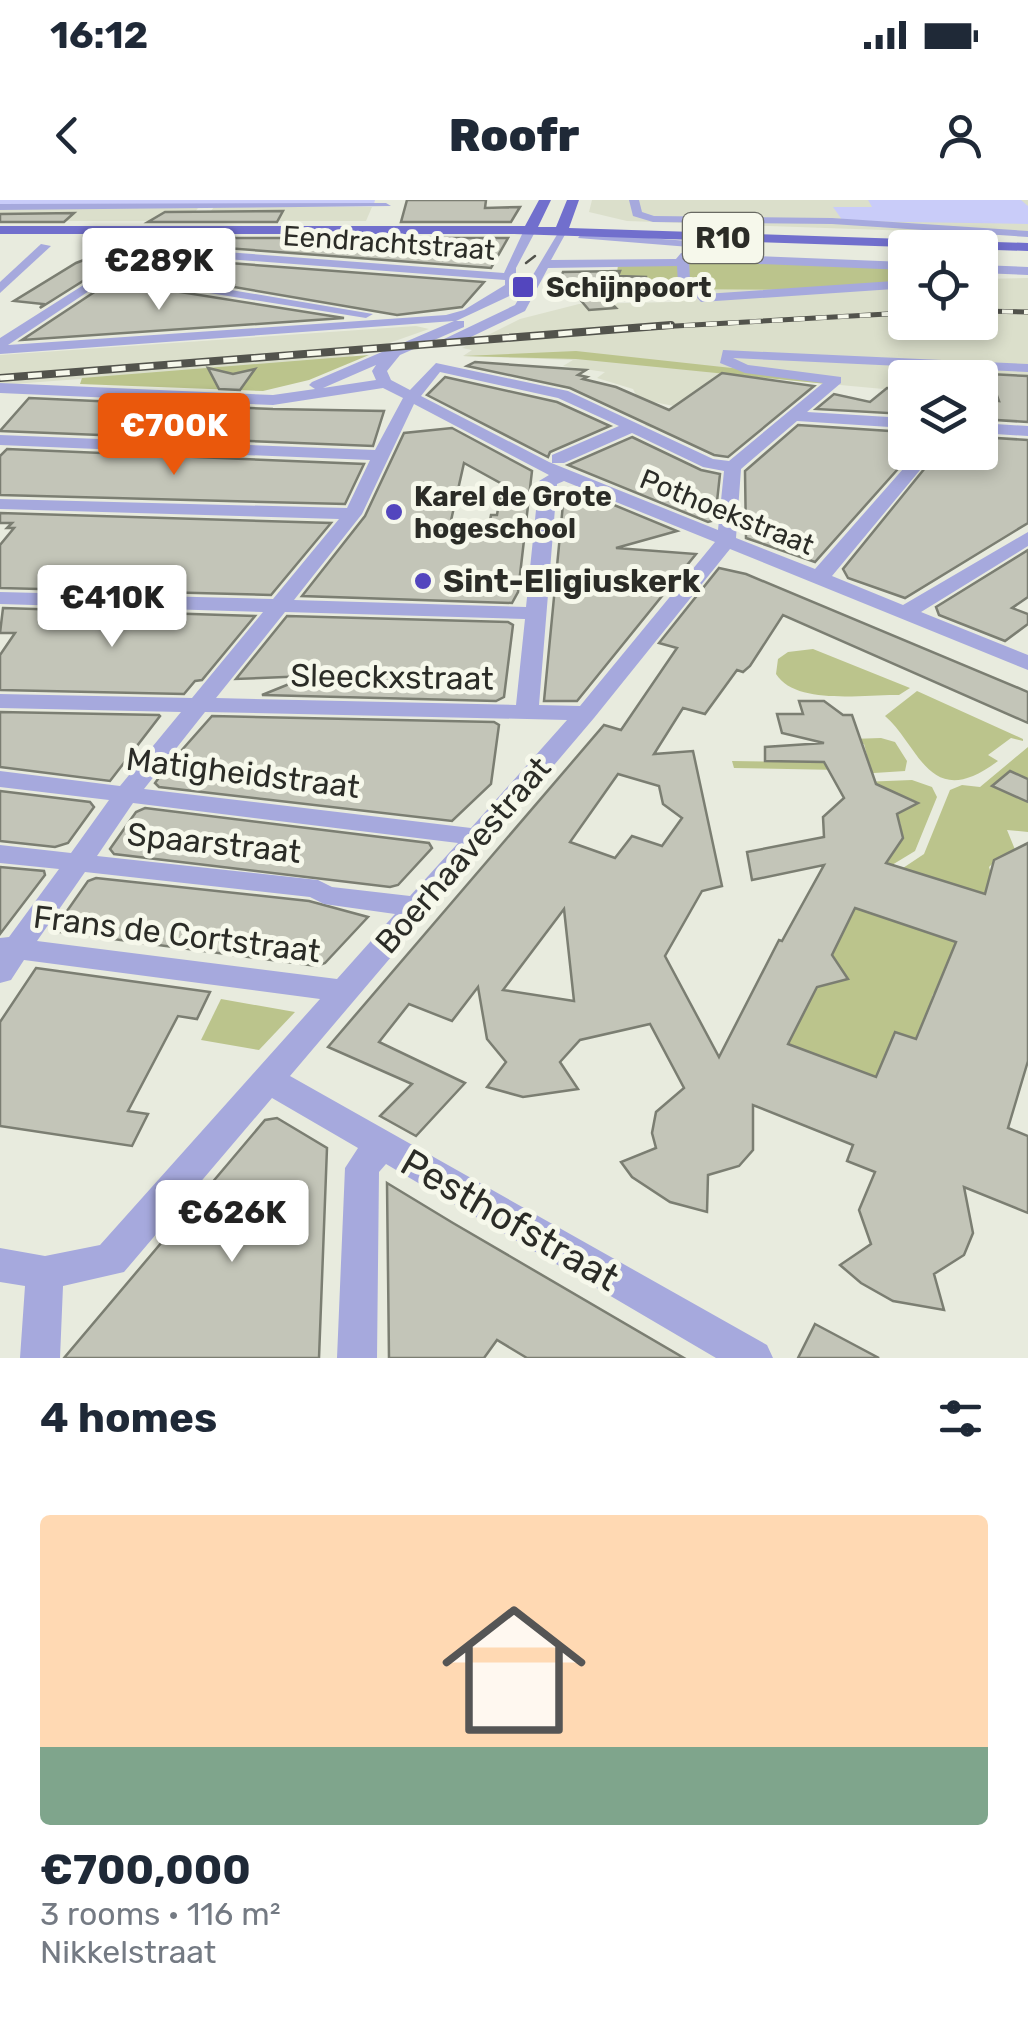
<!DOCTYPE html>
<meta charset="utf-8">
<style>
body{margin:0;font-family:Rubik,sans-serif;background:#f2f2f3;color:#1f2937;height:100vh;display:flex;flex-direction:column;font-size:38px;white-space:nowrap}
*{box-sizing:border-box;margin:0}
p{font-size:32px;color:#747a83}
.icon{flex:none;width:55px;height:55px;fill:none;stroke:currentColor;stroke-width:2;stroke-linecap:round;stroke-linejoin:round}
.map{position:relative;height:1158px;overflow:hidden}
.side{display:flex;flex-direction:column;background:#fff;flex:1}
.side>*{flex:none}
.tools{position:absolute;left:888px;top:30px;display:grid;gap:20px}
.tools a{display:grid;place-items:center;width:110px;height:110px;border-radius:10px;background:#fff;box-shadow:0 5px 15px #0003;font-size:50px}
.price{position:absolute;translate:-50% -85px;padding:0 22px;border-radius:10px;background:#fff;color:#222;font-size:32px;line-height:65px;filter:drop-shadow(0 2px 5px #0008)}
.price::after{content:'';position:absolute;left:50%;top:60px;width:30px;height:22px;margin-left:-15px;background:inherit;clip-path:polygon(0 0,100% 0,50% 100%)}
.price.on{background:#ea580c;color:#fff}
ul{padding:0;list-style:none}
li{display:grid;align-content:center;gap:20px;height:530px;padding:0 40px}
li span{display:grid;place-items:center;height:310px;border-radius:10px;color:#555}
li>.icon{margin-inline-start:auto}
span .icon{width:180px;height:180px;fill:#fffc;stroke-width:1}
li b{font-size:42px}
h2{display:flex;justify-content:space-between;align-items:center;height:120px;padding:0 40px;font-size:42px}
.status{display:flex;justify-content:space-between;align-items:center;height:70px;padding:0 50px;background:#fff;direction:ltr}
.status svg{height:28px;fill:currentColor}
header{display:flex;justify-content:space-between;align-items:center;height:130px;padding:0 40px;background:#fff;font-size:45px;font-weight:800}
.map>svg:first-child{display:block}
</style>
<div class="status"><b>16:12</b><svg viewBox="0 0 49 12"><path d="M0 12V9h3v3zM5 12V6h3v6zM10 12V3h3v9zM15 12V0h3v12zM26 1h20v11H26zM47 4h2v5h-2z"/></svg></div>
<header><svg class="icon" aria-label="back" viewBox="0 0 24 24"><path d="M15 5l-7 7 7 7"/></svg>Roofr<svg class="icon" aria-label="person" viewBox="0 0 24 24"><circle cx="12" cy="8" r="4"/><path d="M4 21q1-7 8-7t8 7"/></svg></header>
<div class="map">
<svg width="1028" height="1158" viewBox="0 0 1028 1158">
<rect width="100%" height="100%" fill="#e8ebde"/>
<g fill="#dbdfcb">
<path d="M592,0h436v35l-401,-14 -38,-9z"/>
<path d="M0,6l198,2 -10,13h-188z"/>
<path d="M214,7h158l-6,14h-163z"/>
<path d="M1028,78v125l-48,-5v-20h-75v13l-151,-14 -51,37 -52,14 -7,-3 23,-7 12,-11 -41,-8 -5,-10 -36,-11 8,-6 -42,-6 10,-6 -110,-4 9,-6 -10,-2 58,-29 59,-15 94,-2v-12h133l99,-8v40h75v-43z"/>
<path d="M416,126l13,3 -85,30 -344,26v-30z"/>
</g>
<g fill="#bbc48c">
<path d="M688,58l217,10v14l-99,8 -191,-1 3,-24z"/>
<path d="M576,151l237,26 14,7 -251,-25 -113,-3z"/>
<path d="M369,155l-60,25 -46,11 -183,-7 2,-6z"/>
<path d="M813,449l97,39 -11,7c-34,-1 -103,11 -123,-21l2,-15 10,-7z"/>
<path d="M917,491l106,48v2l-12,-3 -23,17 10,6c-69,52 -78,-15 -113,-45z"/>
<path d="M881,538l14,4 12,19 -2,10 -62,4 -3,-5 -106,-2 -2,-7 137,2 -5,-19 -12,-1 -1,-4z"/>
<path d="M1028,547v32l-34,7 34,16v30l-21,-2 9,22 -17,5 -10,10 10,31 -96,-30 21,-14 26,-64 12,-5 18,2z"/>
<path d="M912,580l20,7 5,10 -22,54 -23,14 -13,-4 24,-23 -3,-16 -10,-9 28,-11 -35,-15 -47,-4z"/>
<path d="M855,708l125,42 -47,44 -15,46 -23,-8 -19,45 -88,-33 32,-64h21l3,-8 -15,-11z"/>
<path d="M221,799l74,13 -36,38 -58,-10z"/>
</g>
<g fill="#c9ccf9">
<path d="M0,0h375l-1,4h-374z"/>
<path d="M868,0h153l7,6v18l-185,-3 -10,-14h39z"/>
</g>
<g fill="#c3c5b8" stroke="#7b7e72" stroke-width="2.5" fill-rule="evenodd">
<path d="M407,0h79l-1,8 35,-1 -9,15h-110z"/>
<path d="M283,11l-6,11h-129l17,-10z"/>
<path d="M74,13l-10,9h-64v-8z"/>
<path d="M122,38h189l-9,6 82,6 13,-12h111l-17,30 -346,-26 -105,66 3,-4 -29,-3 62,-38 55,-21h-16z"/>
<path d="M148,57l336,25 -22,25 -65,8 -268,-46z"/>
<path d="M620,71l-2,5 28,1 -1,20 -39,1 10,10 -27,2 -28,-33 2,-5z"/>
<path d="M111,81l233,37 -322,22z"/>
<path d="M475,162l111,8 -8,5 9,2 -4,2 33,8 53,23 53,-37 92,13 -86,71 -14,-2 -144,-67 -103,-22z"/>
<path d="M208,168l25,6 22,-5 -15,21 -21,-1z"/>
<path d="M989,174l39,2v46l-48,-3v-20l19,2z"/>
<path d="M445,177l112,25 53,24 -60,26 -2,5 -121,-62z"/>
<path d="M887,188l18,1v25l-89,-5 18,-15 36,8z"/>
<path d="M29,198l244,11 111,2 -11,35 -373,-15z"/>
<path d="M798,225l107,7v20h8l-98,110 -69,-24 -1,-67z"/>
<path d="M452,228l80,43 -14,121 -6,11 -210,-7 63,-80 39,-83zM464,263l38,21 -5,31h-6l-2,11 -39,-1z"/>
<path d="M632,237l69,33 19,4 -5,46 -7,2 -140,-57z"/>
<path d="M980,237l48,3v83l-123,75 -57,-20 -5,-9 95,-117h42z"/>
<path d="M7,249l357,15 -19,40 -345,-9v-39z"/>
<path d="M597,298l80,33 -61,17 80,6 -119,147h-33l19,-197z"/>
<path d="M0,313l331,10 -60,72 -271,-7v-43l14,-17h-7l5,-5h-12z"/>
<path d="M1028,350v47l-16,11 16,6v10l-23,17 -66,-26 -3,-8z"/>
<path d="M719,368l27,6 282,118v31l-245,-108 -33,51 -7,6 -6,-2 -32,44 -22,-6 -29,46 39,-3 29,135 -20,5 -37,65 54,101 60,-117 3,1 42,-76 -72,15 -5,-28 77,-15 -1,-20 21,-19 -20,-36 -59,-1v-14l59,-4 -42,-10 -5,-19h26l-4,-13h25l19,14h9l24,69 42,19 -21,11 6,24 -17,25 99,31 9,-34 34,-17v218l-20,67 20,8v77l-64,-26 9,46 -9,22 -30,19 10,36 -51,-9 -32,-18 -21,-18 31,-21 -12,-34 16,-38 -28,-11 6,-16 -100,-40v45l-14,16 -31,9 -1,37 -37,-10 -38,-25 -11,-15 35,-14 -4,-15 4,-21 28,-24 -34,-64 -70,16 -20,22 18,27 -55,8 -36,-10 19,-25 -19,-23 -9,-52 -26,34 -43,-17 -30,38 86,41 -49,53 -36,-20 32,-32 -84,-37 276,-322 17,5 56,-82 -18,-5zM618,574l41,12 4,18 19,14 -20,28 -30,-10 -17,22 -45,-16zM855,708l101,34 -40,97 -21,-7 -19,45 -88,-33 29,-57 31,-8 -16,-24zM564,709l10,92 -71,-11z"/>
<path d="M3,408l252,8 -53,64 -7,1 -11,13 -184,-4v-35l15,-22h-15z"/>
<path d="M287,416l221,6 5,3 -9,72 -8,4 -234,-6 47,-19 -73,3z"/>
<path d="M0,512l159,3 1,1 -50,65 -110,-14z"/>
<path d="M212,516l282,6 5,3 -8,59 -39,37 -293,-34 -4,-4 11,-15z"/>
<path d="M1010,571l18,8v23l-36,-16z"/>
<path d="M0,591l90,11 4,5 -26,36 -13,4 -55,-6z"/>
<path d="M145,608l284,35 3,5 -34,37 -8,2 -276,-33 -4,-5 26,-37z"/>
<path d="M0,667l44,4 1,4 -45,59z"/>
<path d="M96,678l213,23 59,16 -43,46 -8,3 -264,-35 35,-50z"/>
<path d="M36,768l174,24 -13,27 -19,-3 -50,95 20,3 -16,32 -132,-20v-104z"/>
<path d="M277,918l50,30 -8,210h-255l201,-238z"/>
<path d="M387,983l66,40 231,135h-157l-30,-18 -13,18h-95z"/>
<path d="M815,1124l64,34h-81z"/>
</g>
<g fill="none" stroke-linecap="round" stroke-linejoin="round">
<g fill="#a6a9dd" fill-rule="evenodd">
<path d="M629,0h10l3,12 12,4 178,2 196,13v6l-196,-13 -179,-2 -20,-6z"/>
<path d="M0,4l386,-1 5,3 -391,4z"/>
<path d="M530,27l6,3 -20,38v25l-60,28h8v6l-64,28 -13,16 4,9 19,10 26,-27 132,28 145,68 16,2 94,-78 -78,-10 -25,-10 3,-13 305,14v8l-295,-14 15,7 93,12v6l-34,29 98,6v10l-108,-7 -56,48 -5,69 79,31 103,-117h17l-103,124 71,29 125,-73v14l-107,66 107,43v15l-298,-121 -136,169 -304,358 477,269 6,13h-57l-330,-194 -7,8 -2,186h-40l8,-190 13,-20 -86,-50 -148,174 -61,14 -3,72h-40l5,-72 -25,-4v-34l45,8 55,-11 220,-246 -296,-39 -13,20 -11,3v-45l9,-1 50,-68 -59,-6v-18l71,8 38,-53 -109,-13v-16l120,15 61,-74 -181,-4v-14l192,4 71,-86 -263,-8v-12l273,7 66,-80 -339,-10v-10l347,9 23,-48 -370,-15v-10l375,15 28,-52 -20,-10 -110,17 -273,-12v-10l273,12 42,-6 -6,-4 3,-3 142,-61 -454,33v-16l145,-92 359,27 20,-43zM147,53l358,27v5l-41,25 -18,5 -438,30 102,-68 256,41 7,-4 -254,-43zM376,165l-4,6 4,9 -53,8zM440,172l118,26 61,28 -67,29v8h12l68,-30 71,34 21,4 -6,59 -169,-68 -128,-66zM414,204l135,71 -10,6 -13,126 -232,-7 68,-86zM564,281l151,61 -135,164 -41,-1 18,-221zM285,412l240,7 -9,86 -300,-7zM205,512l322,7 40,1 -96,108 -327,-39zM133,603l325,40 -48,53 -78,-9 -14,-7 -221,-24zM85,672l225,25 14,7 71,10 -58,65 -300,-38z"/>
<path d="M561,28l6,3 -16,29 125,-1 5,-6 224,9v8l-216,-9 1,19 6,1 9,13 189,-13 6,4 -6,4 -193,13 -13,-14 -10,-4 -1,-18 -129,2 -23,43 -73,35h-10v-6l73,-35z"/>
<path d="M582,33l120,9 6,3 -6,3 -124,-10z"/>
<path d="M41,44l10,2 -51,47v-11z"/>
<path d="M980,65l48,2v8l-48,-2z"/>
<path d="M980,223l48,3v10l-48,-3z"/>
</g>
<path fill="#716fcd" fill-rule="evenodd" d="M539,0h12l-13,27h18l11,-27h12l-10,28 459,15v8l-514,-17h-514v-8h525z"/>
<path stroke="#52534c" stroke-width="2.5" d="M526,63l9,-7"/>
<defs>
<g id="rail-far1">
<path d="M980,111l48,1"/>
<path d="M640,128l265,-15"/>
</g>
<path id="rail" d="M0,178l671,-53"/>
</defs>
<use href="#rail-far1" stroke="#52534c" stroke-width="5"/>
<use href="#rail" stroke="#52534c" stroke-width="8"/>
<use href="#rail-far1" stroke="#f6f8eb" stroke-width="4" stroke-dasharray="11" stroke-linecap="butt"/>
<use href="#rail" stroke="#f6f8eb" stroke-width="5" stroke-dasharray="14" stroke-linecap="butt"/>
</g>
<g fill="#5346be" stroke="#f6f8eb" stroke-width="4">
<rect x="511" y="75" width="24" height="24" rx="5"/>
<circle cx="394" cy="312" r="10"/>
<circle cx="423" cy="381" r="10"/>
</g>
<g text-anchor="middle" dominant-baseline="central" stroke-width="10" stroke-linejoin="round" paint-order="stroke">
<g font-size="28" fill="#2b2c27" stroke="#f6f8eb">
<text transform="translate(389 43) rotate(4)">Eendrachtstraat</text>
<text transform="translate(727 312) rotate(22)">Pothoekstraat</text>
</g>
<g font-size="28" font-weight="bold" fill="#2b2c27" stroke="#f6f8eb" text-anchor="start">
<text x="546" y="87">Schijnpoort</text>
<text x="414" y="296">Karel de Grote<tspan x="414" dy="32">hogeschool</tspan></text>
</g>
<rect fill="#f6f8eb" stroke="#686962" stroke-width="2.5" x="683" y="13" width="80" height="50" rx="8"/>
<g font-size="30" font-weight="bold" fill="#2b2c27">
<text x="723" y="38">R10</text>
</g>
<g font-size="32" font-weight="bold" fill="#2b2c27" stroke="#f6f8eb" text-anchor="start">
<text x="443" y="381">Sint-Eligiuskerk</text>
</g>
<g font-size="32" fill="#2b2c27" stroke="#f6f8eb">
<text transform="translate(392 477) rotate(1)">Sleeckxstraat</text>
<text transform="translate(243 573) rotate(7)">Matigheidstraat</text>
<text transform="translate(214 643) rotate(6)">Spaarstraat</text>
<text transform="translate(463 655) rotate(-49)">Boerhaavestraat</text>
<text transform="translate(177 734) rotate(7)">Frans de Cortstraat</text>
</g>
<g font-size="38" fill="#2b2c27" stroke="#f6f8eb">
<text transform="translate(510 1020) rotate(30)">Pesthofstraat</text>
</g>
</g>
</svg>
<div class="tools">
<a><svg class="icon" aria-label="locate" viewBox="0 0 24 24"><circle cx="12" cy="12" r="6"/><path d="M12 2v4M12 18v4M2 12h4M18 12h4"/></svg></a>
<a><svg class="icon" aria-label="layers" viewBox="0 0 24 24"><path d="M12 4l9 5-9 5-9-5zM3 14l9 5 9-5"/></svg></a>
</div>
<b class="price" style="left:159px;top:113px">€289K</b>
<b class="price on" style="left:174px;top:278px">€700K</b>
<b class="price" style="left:112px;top:450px">€410K</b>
<b class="price" style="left:232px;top:1065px">€626K</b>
</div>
<section class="side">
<h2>4 homes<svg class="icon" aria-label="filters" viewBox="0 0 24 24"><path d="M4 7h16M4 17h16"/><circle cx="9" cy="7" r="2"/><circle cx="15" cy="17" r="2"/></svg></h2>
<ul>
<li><span style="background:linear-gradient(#ffd9b3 75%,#7fa58c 0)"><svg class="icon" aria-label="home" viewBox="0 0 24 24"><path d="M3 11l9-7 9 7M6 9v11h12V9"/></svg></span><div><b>€700,000</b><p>3 rooms · 116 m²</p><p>Nikkelstraat</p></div></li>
</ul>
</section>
